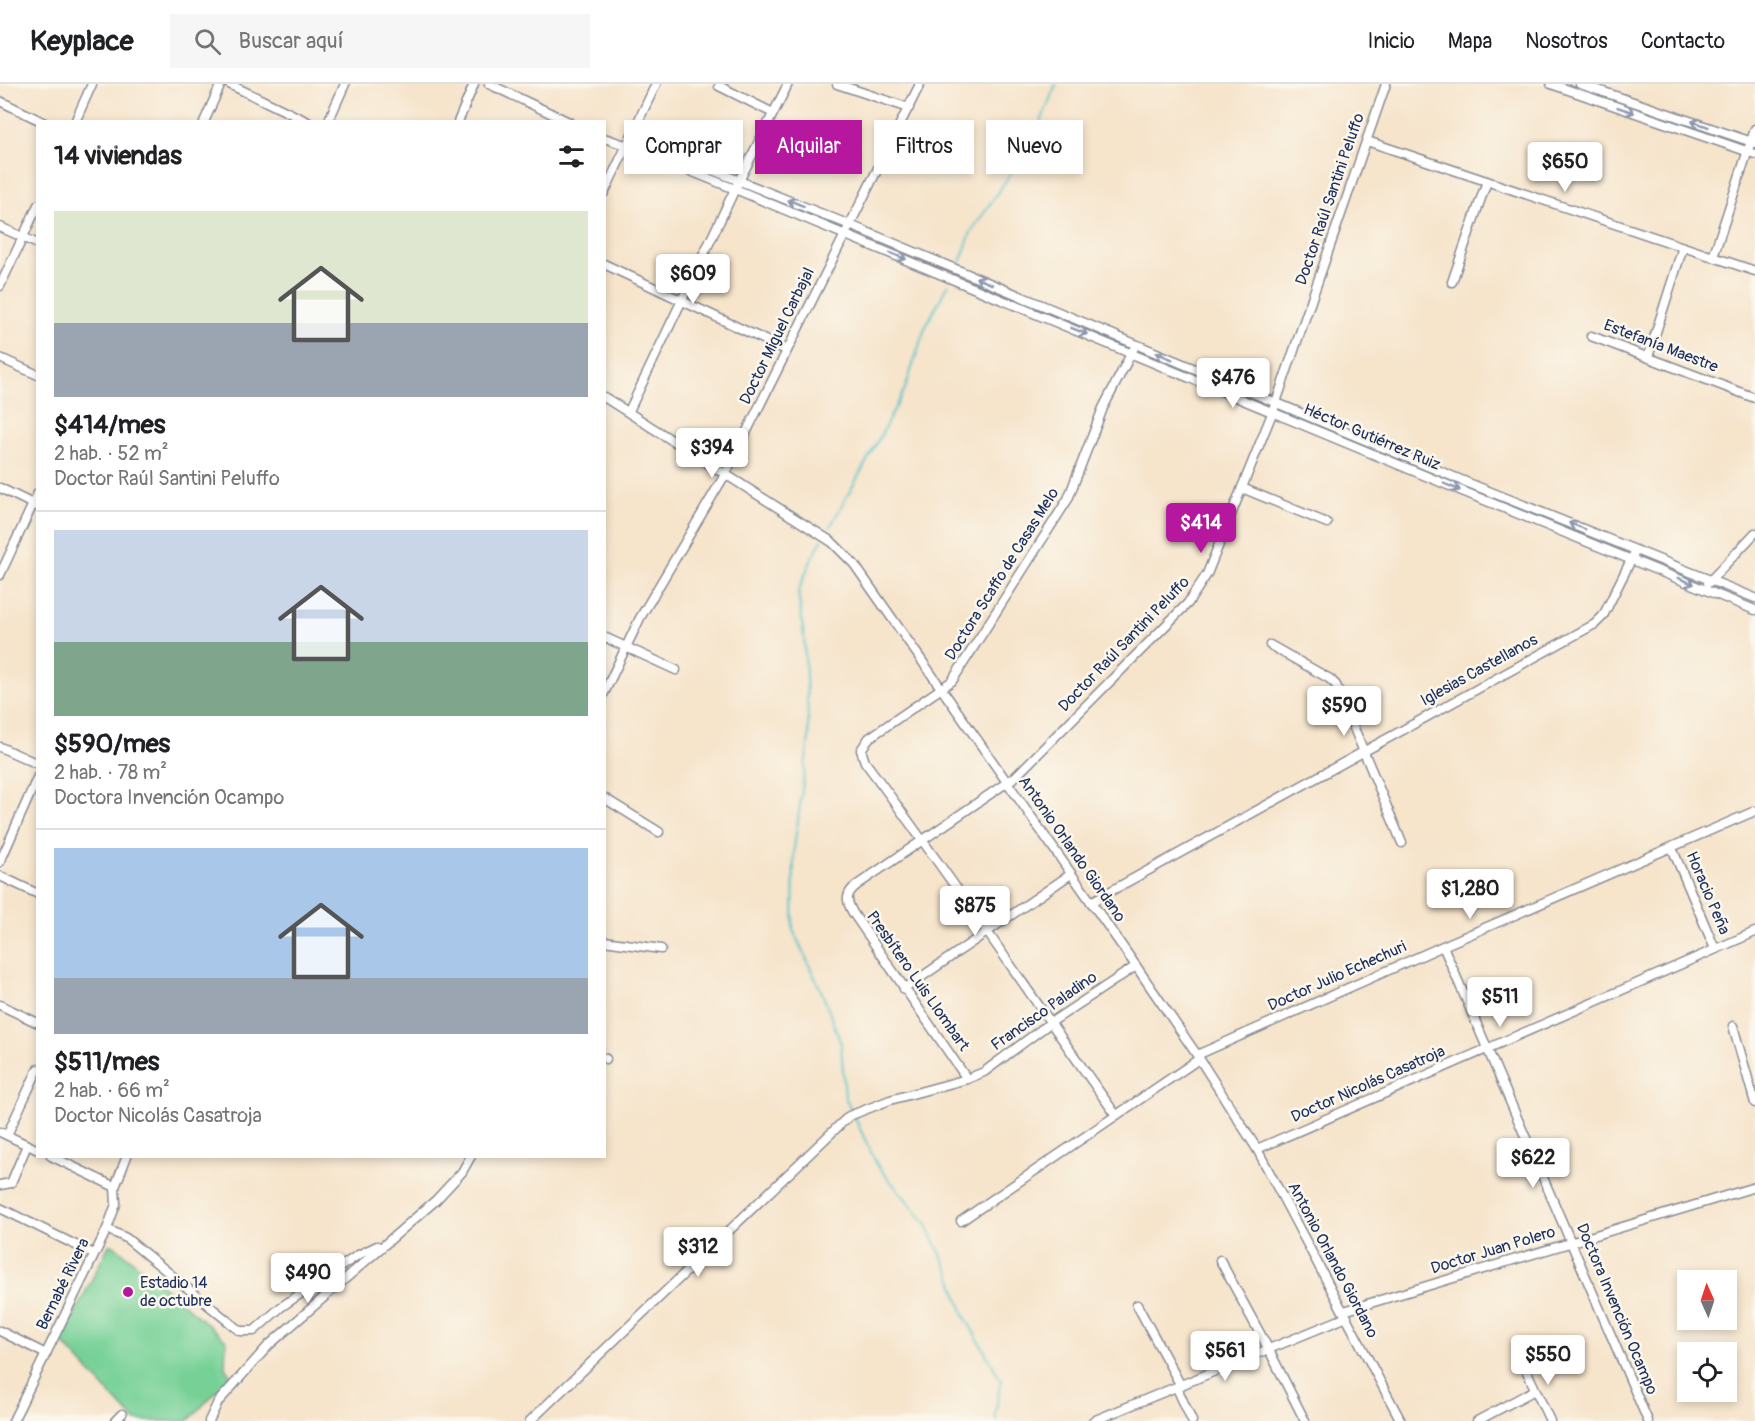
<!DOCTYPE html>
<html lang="es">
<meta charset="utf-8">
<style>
body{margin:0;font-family:Pangolin,sans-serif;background:#f6f6f6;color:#202124;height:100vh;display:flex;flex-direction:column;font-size:22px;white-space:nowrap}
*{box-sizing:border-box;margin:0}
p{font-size:20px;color:#757577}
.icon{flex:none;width:33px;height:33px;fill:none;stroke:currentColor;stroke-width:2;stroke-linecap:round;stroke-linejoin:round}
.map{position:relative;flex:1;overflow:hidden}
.drawer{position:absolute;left:36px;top:36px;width:570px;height:1038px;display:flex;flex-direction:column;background:#fff;border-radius:0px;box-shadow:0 3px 9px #0003}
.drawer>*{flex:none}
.guide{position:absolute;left:624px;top:36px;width:570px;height:54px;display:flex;gap:12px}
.needle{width:39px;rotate:357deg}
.tools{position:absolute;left:1677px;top:1186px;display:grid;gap:12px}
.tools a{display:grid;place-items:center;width:60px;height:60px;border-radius:0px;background:#fff;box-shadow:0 3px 9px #0003;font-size:30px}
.price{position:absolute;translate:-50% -51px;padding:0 14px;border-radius:6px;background:#fff;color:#222;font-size:20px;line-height:39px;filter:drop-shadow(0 2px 3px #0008)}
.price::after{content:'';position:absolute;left:50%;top:36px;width:18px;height:14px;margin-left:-9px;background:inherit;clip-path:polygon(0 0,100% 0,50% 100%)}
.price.on{background:#b5179e;color:#fff}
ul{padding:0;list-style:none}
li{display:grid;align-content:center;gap:12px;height:318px;padding:0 18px}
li+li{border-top:2px solid #e0e0e0}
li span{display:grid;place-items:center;height:186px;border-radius:0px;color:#555}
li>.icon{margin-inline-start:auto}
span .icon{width:108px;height:108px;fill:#fffc;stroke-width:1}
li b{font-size:26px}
h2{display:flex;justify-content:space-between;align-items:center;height:72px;padding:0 18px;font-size:26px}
.chip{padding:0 21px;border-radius:0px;background:#fff;box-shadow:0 3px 9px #0003;font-size:21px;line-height:54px}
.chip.on{background:#b5179e;color:#fff}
header{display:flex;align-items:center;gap:36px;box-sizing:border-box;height:84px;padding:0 30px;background:#fff;border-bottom:2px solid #e0e0e0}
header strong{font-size:28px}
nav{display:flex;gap:33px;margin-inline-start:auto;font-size:21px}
.search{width:420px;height:54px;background:#f6f6f6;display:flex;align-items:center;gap:15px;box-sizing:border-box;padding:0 21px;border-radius:0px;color:#757577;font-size:22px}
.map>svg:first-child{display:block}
</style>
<header>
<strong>Keyplace</strong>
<div class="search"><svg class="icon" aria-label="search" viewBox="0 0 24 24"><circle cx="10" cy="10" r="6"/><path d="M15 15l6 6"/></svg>Buscar aquí</div>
<nav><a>Inicio</a><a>Mapa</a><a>Nosotros</a><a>Contacto</a></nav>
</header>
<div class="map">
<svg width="1755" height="1337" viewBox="0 0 1755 1337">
<rect width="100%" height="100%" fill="#fbf7ec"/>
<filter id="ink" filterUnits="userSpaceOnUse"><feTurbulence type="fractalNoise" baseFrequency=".0167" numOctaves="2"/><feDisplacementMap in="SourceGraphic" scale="12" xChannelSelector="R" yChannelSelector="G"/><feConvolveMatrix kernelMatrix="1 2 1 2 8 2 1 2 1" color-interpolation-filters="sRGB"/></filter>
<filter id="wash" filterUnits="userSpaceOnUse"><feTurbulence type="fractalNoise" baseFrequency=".008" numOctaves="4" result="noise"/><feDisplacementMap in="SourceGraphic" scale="24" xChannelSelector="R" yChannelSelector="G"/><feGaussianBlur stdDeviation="1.35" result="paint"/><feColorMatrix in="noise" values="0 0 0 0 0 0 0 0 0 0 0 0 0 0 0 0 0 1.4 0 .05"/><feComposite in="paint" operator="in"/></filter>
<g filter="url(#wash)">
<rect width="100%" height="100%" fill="#f6e4cb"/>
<path fill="#77d197" stroke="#49807a" stroke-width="1.5" d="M109,1161h5l112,95 -1,27 6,9 -43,45h-53l-74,-80z"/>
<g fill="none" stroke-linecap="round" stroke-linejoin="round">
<g stroke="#54c2cb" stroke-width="2">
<path d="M959,182l12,-34 63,-93 22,-55"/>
<path d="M830,443l44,-79 31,-59 20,-61 23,-44"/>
<path d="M822,456l-10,18 -14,34 6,45 5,101 -15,111 -1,81 30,65 18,49 4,53 7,14"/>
<path d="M854,1032l23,49 49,58 24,51 14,41 37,65 -6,36 2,5"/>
</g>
</g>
</g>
<g filter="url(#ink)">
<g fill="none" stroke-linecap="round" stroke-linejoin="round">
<defs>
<g id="minor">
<path d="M229,0l79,38"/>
<path d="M489,0l80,38"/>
<path d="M837,0l72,24"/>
<path d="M1551,0l204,70"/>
<path d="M1580,0l175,59"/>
<path d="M719,2l54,27"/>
<path d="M0,17l43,21"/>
<path d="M75,38l17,-38"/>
<path d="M204,38l17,-38"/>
<path d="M328,38l17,-38"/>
<path d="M458,38l16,-38"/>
<path d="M604,54l24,8 107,43 727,302 293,119"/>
<path d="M632,54l218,87 616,257 289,116"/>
<path d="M1367,57l388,130"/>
<path d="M604,109l52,-109"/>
<path d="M0,143l38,17"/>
<path d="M1713,173l42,-128"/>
<path d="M604,180l182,86"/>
<path d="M1452,198l35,-101"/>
<path d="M0,202l38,-81"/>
<path d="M1591,252l164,62"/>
<path d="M1648,273l35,-110"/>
<path d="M0,274l38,17"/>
<path d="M604,313l228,145 22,22 282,402 61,89 60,94 144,272"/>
<path d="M629,327l106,-222 53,-105"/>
<path d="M0,404l37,18"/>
<path d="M1242,404l85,35"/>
<path d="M0,491l38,-82"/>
<path d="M1708,499l47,-50"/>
<path d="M604,553l72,33"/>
<path d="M1270,561l60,34 6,6 66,158"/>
<path d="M604,609l36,-75 86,-145 194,-389"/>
<path d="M0,663l38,17"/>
<path d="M604,714l55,34"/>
<path d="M1672,764l43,101"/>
<path d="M0,778l38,-86"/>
<path d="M0,792l38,18"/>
<path d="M1091,818l504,-278 8,-8 31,-62"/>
<path d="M604,857l57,8"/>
<path d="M1443,862l205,475"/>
<path d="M904,905l167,-115"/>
<path d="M0,921l38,18"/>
<path d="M1733,942l22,77"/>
<path d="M1197,971l246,-109 312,-135"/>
<path d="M604,974l2,1"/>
<path d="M967,995l-114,-166c-7,-12 -8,-19 4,-28l158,-108 173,-174 19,-29 66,-163 113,-327"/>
<path d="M1116,1031c-84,-117 -164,-237 -251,-353l-4,-12 8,-12 83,-57 116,-182 35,-91 30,-58"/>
<path d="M0,1048l38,18"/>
<path d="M7,1051l31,-66"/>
<path d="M1257,1065l498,-217"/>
<path d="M51,1072l64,31"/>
<path d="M0,1101l11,-2 16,-38"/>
<path d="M0,1124l94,46"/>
<path d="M961,1137l238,-162"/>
<path d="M107,1145l19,9 114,93h14l27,-24 77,-52 19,-9"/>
<path d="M1220,1176l49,90 36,71"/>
<path d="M1137,1221l44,81"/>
<path d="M1344,1227l411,-124"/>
<path d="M0,1247l46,23"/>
<path d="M1522,1277l28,60"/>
<path d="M1177,1304l15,33"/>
<path d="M13,1337l94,-192 9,-25 -1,-17 12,-31"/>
<path d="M115,1337l7,-7"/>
<path d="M209,1337l9,-19 51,-57 167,-145 26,-28 9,-16"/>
<path d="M530,1337l319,-305 41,-16 77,-21 17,-7 66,-49 86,-57"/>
<path d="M1093,1337l254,-104"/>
<path d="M1477,1337l58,-31"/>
</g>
</defs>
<use href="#minor" stroke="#888a94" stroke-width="11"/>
<use href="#minor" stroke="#fff" stroke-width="8"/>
</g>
<defs><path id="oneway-shaft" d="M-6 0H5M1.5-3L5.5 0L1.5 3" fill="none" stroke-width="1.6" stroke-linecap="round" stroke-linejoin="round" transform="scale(1.5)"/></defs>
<g stroke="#8d97ae">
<use href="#oneway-shaft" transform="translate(1626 26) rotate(19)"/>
<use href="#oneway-shaft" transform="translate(1700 40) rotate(-161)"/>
<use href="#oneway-shaft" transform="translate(796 119) rotate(-158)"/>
<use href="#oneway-shaft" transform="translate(898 172) rotate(22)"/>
<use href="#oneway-shaft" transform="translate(984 197) rotate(-157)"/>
<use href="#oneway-shaft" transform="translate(1079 247) rotate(22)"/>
<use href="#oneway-shaft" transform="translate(1164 272) rotate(-158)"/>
<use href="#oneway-shaft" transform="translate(1452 403) rotate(23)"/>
<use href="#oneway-shaft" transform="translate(1577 442) rotate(-158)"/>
<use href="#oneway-shaft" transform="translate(1686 497) rotate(22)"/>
</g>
</g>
<circle fill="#b5179e" stroke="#fbf7ec" stroke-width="2" cx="128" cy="1208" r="6"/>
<g text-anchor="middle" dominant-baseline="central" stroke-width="5" stroke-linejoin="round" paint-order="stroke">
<g font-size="16" fill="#1b2f5e" stroke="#fbf7ec">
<text transform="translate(1330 115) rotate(-71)">Doctor Raúl Santini Peluffo</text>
<text transform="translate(777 252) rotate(-64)">Doctor Miguel Carbajal</text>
<text transform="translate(1661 262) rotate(21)">Estefanía Maestre</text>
<text transform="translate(1372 353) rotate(23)">Héctor Gutiérrez Ruiz</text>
<text transform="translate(1002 490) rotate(-58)">Doctora Scaffo de Casas Melo</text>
<text transform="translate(1124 560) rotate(-46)">Doctor Raúl Santini Peluffo</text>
<text transform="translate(1479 586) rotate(-29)">Iglesias Castellanos</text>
<text transform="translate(1072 765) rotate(55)">Antonio Orlando Giordano</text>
<text transform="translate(1708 809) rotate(67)">Horacio Peña</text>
<text transform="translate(1337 892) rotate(-24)">Doctor Julio Echechuri</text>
<text transform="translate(918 897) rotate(55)">Presbítero Luis Llombart</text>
<text transform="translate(1044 927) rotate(-35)">Francisco Paladino</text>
<text transform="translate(1368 1000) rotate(-24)">Doctor Nicolás Casatroja</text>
<text transform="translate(1493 1166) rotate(-17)">Doctor Juan Polero</text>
<text transform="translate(1333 1176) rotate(62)">Antonio Orlando Giordano</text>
<text transform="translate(63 1200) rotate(-64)">Bernabé Rivera</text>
<text transform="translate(1617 1225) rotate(67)">Doctora Invención Ocampo</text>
</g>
<g font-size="16" fill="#1b2f5e" stroke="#fbf7ec" text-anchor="start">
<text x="140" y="1199">Estadio 14<tspan x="140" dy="18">de octubre</tspan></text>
</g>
</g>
</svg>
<div class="tools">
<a><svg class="needle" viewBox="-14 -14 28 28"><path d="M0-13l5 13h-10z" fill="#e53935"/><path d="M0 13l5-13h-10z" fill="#757577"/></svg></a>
<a><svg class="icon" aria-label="locate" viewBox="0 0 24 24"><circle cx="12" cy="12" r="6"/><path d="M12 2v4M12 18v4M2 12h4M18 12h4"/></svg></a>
</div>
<b class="price" style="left:1565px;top:109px">$650</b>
<b class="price" style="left:693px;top:221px">$609</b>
<b class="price" style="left:1233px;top:325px">$476</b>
<b class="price" style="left:712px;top:395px">$394</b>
<b class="price on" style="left:1201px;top:470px">$414</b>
<b class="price" style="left:1344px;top:653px">$590</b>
<b class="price" style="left:1470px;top:836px">$1,280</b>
<b class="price" style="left:975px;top:853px">$875</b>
<b class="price" style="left:1500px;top:944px">$511</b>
<b class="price" style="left:1533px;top:1105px">$622</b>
<b class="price" style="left:698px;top:1194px">$312</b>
<b class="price" style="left:308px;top:1220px">$490</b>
<b class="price" style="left:1225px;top:1298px">$561</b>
<b class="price" style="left:1548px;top:1302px">$550</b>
<div class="guide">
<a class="chip">Comprar</a>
<a class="chip on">Alquilar</a>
<a class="chip">Filtros</a>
<a class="chip">Nuevo</a>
</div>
<section class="drawer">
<h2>14 viviendas<svg class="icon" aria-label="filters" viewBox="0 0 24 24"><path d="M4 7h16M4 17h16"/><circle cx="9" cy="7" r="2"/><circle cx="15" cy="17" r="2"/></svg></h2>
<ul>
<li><span style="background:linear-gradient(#dfe7d0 60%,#9aa5b1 0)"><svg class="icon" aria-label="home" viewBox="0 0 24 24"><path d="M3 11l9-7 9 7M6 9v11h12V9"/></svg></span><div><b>$414/mes</b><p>2 hab. · 52 m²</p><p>Doctor Raúl Santini Peluffo</p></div></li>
<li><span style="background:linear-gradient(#c9d6e8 60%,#7fa58c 0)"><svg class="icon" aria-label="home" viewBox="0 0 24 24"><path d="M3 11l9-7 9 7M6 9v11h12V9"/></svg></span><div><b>$590/mes</b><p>2 hab. · 78 m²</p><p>Doctora Invención Ocampo</p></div></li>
<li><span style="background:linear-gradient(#a9c7e8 70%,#9aa5b1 0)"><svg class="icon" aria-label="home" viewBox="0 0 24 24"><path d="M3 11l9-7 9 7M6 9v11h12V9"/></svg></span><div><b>$511/mes</b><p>2 hab. · 66 m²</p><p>Doctor Nicolás Casatroja</p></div></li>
</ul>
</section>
</div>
